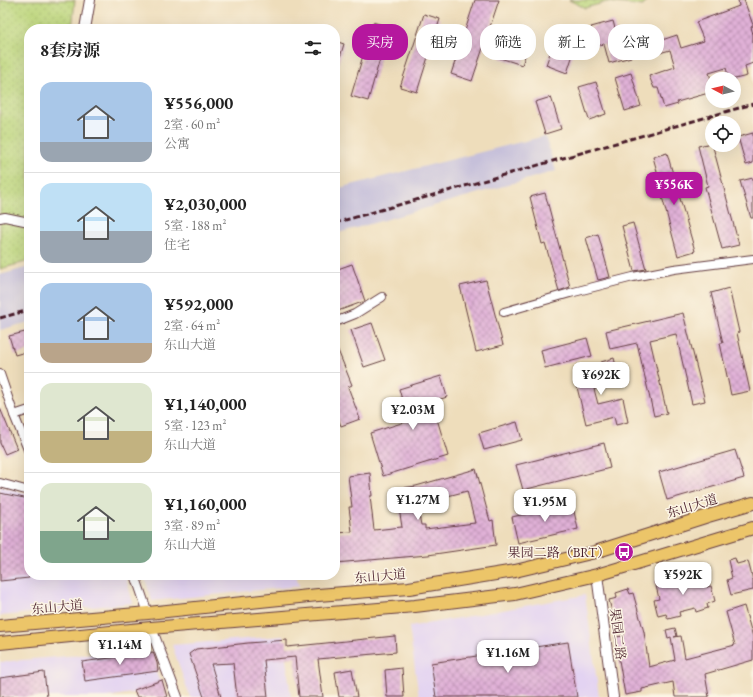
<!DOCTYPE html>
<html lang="zh">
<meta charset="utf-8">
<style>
body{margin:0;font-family:"EB Garamond","Noto Serif SC",serif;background:#f6f6f6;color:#222;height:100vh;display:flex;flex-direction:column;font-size:15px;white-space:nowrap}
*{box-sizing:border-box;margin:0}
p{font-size:13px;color:#767676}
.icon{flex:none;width:22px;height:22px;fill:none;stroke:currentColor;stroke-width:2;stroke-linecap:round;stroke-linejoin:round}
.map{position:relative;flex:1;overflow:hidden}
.panel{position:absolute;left:24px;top:24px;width:316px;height:556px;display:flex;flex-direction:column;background:#fff;border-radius:16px;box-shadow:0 4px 16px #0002}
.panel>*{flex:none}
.banner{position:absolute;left:352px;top:24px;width:341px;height:36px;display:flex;gap:8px}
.needle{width:26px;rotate:277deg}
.controls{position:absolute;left:705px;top:72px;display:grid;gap:8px}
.controls a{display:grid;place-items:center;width:36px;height:36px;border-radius:50%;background:#fff;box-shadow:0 4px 16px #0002;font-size:20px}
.price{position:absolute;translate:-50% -34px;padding:0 9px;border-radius:8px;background:#fff;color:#222;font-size:13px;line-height:26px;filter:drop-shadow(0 1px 2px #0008)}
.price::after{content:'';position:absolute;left:50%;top:24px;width:12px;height:9px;margin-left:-6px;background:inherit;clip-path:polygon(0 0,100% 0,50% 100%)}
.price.active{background:#b5179e;color:#fff}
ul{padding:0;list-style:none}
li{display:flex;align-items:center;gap:12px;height:100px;padding:0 16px}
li+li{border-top:1px solid #e0e0e0}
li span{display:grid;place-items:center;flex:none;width:112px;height:80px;border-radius:12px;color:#555}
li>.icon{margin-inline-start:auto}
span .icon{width:48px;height:48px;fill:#fffc;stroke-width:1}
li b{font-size:17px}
h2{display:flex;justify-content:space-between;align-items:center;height:48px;padding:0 16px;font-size:17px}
.pill{padding:0 14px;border-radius:16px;background:#fff;box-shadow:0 4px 16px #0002;font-size:14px;line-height:36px}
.pill.active{background:#b5179e;color:#fff}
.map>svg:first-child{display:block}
</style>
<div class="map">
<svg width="753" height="697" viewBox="0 0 753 697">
<defs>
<pattern id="park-dots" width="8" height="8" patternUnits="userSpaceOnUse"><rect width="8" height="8" fill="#bbd57a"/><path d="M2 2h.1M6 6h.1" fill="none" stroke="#a2b66a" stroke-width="1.8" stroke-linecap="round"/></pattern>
<pattern id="building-cross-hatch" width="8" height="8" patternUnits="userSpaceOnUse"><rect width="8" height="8" fill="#e0b1d7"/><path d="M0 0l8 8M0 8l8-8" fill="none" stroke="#b88faf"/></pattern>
</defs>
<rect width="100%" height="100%" fill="#fcf5e5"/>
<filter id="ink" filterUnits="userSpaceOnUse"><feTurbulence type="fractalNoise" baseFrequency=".025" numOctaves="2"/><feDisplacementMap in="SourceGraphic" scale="8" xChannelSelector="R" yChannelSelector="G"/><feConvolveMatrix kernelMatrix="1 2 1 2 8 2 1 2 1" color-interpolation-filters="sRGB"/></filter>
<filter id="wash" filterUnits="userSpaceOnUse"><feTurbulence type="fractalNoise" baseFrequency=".012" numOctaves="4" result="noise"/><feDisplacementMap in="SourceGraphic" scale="16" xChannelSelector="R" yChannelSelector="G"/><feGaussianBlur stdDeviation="0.9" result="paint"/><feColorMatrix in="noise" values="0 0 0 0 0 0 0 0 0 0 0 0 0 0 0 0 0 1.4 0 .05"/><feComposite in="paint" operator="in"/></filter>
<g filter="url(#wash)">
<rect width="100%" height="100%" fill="#edb"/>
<g fill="#e3d3f2">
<path d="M0,486l29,8v81h96l8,28 -133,13z"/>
<path d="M144,575h152l3,11 -147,15z"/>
<path d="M585,595l14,102h-180l-10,-70z"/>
<path d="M283,636l8,61h-101l-18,-52z"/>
<path d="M147,649l15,39 -55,9h-107v-35z"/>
</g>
<g fill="#c6c0da">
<path d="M545,136l11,35 -221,63v-45z"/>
<path d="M29,267v55l-29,8v-55z"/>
</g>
<g fill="url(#park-dots)" stroke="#827a52">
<path d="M0,0h75l-3,29h-43v232l-29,8z"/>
<path d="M569,0h77l-3,6 -36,-4 -22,6z"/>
</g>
<g id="blocks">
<g fill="url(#building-cross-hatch)" fill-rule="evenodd">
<path d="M475,0h24l-27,81 -21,-7z"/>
<path d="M738,0h6l9,25v1l-2,1 2,7v29l-8,3 2,10 -12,3h-6l-3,-11 -17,5 2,6 -2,1 3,12 -35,10 1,2 -14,4 -6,-20h-4l-5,-12 26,-9 -5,-17 -14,4 -3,-11 24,-8 4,13 23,-7 -8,-19 43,-16z"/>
<path d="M424,14l16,5 -23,73 -17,-5z"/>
<path d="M613,21l4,15 7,-2 7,23 -22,6 -5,-19 -7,2 -6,-19z"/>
<path d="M373,22l16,5 -21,74 -17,-5z"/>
<path d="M509,31l22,7 -9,27 -22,-7z"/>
<path d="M555,38l21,7 -9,28 -21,-8z"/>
<path d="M335,41l9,3 -7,23h-2z"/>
<path d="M631,73l10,33 -16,5 -10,-33z"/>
<path d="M596,82l10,32 -17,6 -10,-33z"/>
<path d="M551,97l10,32 -16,5 -10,-32z"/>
<path d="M753,133v30l-7,2 -8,-28z"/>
<path d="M712,143l27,102 -17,4 -17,-62 3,-1 -10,-40z"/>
<path d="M667,153l28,98 -17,5 -17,-63h2l-10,-36z"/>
<path d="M753,178v40h-2l-11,-37z"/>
<path d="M545,193l25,94 -11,4 -14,-48 -3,1 -12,-47z"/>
<path d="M633,223l13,46 -12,2 -12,-45z"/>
<path d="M598,234l12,43 -12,3 -12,-42z"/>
<path d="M352,264l13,37 -30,11v-42z"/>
<path d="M486,280l17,65 -27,7 -16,-66z"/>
<path d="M729,288l10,44 -2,1 13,58 -19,4 -11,-52h3l-12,-50z"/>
<path d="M683,313l22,88 -13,3 -16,-70 -26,6 17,73 -13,3 -17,-73 -27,6 -4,-18z"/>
<path d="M372,323l13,37 -21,7 -13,-37z"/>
<path d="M29,331v20l-14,4 -6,-19z"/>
<path d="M587,338l5,18 -47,12 -4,-18z"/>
<path d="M335,343l17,42 -4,2 12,32 -19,7 -6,-16z"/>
<path d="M614,358l6,25 -26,6 4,15 25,-6 5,24 -12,3 -2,-8 -28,7 -11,-45 29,-7 -3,-10z"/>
<path d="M441,376l6,21 -15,5 16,54 -65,20 -13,-43 38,-12 -9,-32z"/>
<path d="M0,408l17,41 -12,5 -5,-11z"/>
<path d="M517,422l5,18 -38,10 -5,-17z"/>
<path d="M604,443l6,25 -87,22 -7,-25z"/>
<path d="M735,450l9,28 -77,22 -8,-28z"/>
<path d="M476,469l14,52 3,-1 3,25 -68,10 -93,8v-30l17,-1 -3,-25h3l-4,-31 22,-3 2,23h-2l4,34 28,-3 -6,-38 20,-3zM467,491l8,32 -50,6v-4h-4l-4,-21z"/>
<path d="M0,493l29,6v79l-29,3z"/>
<path d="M572,503l6,26 -60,14 -6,-26z"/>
<path d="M735,558l2,6 11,-3 5,19v10l-22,5 -4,-15 5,-2 -4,-18z"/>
<path d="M701,569l5,18 5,-1 4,15 -8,3 1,4 -12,4 -1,-4 -16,4 1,4 -12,3 -2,-5 -8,2 -4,-16 5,-1 -4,-18 8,-2 1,5 20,-4 11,-4 -1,-5z"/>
<path d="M628,589l2,5 3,-1 11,39 5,35 26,-7 -4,-23 -3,1 -2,-8 9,-2 2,8 -3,1 7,-1 4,22 50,-13 -9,-33 18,-6 9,31v23l-48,14 4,23h-34l-2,-15 -31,7v3l-17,3 -10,-58 9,-1 -6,-22 -5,2 -4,-16 8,-2 -1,-5z"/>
<path d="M395,636l1,16 -78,7 5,38h-24l-4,-40 -31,3 4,37h-31l-4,-34 -22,1 10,33h-17l-15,-43 7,-5 52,-6 39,-3v7z"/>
<path d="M568,642l9,55h-141l-5,-34z"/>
<path d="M153,652l4,11 1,8 -73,10 -3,-19z"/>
<path d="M402,668l2,29h-17l-2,-27z"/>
<path d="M352,669l5,28h-18l-4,-25z"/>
<path d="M44,672l3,25h-47v-19z"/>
<path d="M162,680l5,17h-30l-3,-7z"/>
</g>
</g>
</g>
<g filter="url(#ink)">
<use href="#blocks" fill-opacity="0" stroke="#633c41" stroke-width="1"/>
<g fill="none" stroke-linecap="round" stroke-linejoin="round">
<defs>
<g id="minor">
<path d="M0,218l5,-1 24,5"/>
<path d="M504,312l66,-19 63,-16 41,-8 79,-10"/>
<path d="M335,322l20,-8 27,-17"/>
<path d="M0,374l14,41 15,37"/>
<path d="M14,415l15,-5"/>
<path d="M0,483l29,8"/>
<path d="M135,575l13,38"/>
</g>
<g id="tertiary">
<path d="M85,29l5,-29"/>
<path d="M597,575l16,122"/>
<path d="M151,628l26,69"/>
</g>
<g id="primary">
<path d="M0,626l148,-13 170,-18 91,-7 106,-17 80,-19 113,-36 45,-13"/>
<path d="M0,643l151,-15 264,-22 100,-12 82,-19 156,-47"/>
</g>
</defs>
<use href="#minor" stroke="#633c41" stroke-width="10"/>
<use href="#tertiary" stroke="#633c41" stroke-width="12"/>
<use href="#primary" stroke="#633c41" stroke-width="14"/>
<use href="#minor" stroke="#fff" stroke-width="8"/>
<use href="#tertiary" stroke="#fff" stroke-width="10"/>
<use href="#primary" stroke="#ecc569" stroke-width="12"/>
<g stroke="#4a1f2b" stroke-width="3" stroke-dasharray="6 3" stroke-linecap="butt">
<path d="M335,223l418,-119"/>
<path d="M0,318l29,-8"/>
</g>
</g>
</g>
<defs>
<symbol id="bus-disc" viewBox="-11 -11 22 22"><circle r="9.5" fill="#b5179e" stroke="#fcf5e5"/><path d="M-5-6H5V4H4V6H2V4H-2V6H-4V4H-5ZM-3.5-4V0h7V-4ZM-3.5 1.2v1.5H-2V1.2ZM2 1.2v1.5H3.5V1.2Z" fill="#fff"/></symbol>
</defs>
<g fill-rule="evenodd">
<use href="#bus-disc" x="613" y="541" width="22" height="22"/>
</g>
<g text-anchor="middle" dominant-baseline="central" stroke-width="3" stroke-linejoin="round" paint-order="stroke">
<g font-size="13" fill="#4a1f2b" stroke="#fcf5e5">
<text transform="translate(692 506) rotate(-17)">东山大道</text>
<text transform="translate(380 576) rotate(-5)">东山大道</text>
<text transform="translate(57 607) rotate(-5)">东山大道</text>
<text transform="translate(618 634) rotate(83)">果园二路</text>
</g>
<g font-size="13" fill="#4a1f2b" stroke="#fcf5e5" text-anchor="end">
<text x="610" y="552">果园二路（BRT）</text>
</g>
</g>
</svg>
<div class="controls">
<a><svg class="needle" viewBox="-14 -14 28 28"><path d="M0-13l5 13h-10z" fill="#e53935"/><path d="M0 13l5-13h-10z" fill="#767676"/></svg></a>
<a><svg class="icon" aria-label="locate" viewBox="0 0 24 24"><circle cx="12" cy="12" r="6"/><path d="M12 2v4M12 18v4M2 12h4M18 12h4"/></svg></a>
</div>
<b class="price active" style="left:674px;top:206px">¥556K</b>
<b class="price" style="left:601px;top:396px">¥692K</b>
<b class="price" style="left:413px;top:431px">¥2.03M</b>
<b class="price" style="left:418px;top:521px">¥1.27M</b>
<b class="price" style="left:545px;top:523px">¥1.95M</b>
<b class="price" style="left:683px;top:596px">¥592K</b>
<b class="price" style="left:120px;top:666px">¥1.14M</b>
<b class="price" style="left:508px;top:674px">¥1.16M</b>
<div class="banner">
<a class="pill active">买房</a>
<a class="pill">租房</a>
<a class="pill">筛选</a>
<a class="pill">新上</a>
<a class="pill">公寓</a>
</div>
<section class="panel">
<h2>8套房源<svg class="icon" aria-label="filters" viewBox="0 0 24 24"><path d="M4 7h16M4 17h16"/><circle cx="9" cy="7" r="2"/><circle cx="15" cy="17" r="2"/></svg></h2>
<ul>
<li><span style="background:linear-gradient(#a9c7e8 75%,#9aa5b1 0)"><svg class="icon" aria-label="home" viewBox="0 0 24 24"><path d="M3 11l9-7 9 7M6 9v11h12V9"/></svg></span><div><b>¥556,000</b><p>2室 · 60 m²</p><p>公寓</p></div></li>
<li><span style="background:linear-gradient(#bfe0f5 60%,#9aa5b1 0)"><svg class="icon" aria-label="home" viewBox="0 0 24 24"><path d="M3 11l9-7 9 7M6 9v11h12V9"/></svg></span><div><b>¥2,030,000</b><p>5室 · 188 m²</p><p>住宅</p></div></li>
<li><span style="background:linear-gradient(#a9c7e8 75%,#b9a48a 0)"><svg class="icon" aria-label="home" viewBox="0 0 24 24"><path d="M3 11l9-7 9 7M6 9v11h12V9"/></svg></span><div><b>¥592,000</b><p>2室 · 64 m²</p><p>东山大道</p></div></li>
<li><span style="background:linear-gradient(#dfe7d0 60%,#c2b280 0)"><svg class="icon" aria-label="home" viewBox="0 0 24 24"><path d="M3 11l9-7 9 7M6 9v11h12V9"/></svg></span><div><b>¥1,140,000</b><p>5室 · 123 m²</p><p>东山大道</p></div></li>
<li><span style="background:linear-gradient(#dfe7d0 60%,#7fa58c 0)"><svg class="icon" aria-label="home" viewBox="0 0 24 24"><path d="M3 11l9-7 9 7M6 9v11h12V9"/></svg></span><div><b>¥1,160,000</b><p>3室 · 89 m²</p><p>东山大道</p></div></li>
</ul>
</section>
</div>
